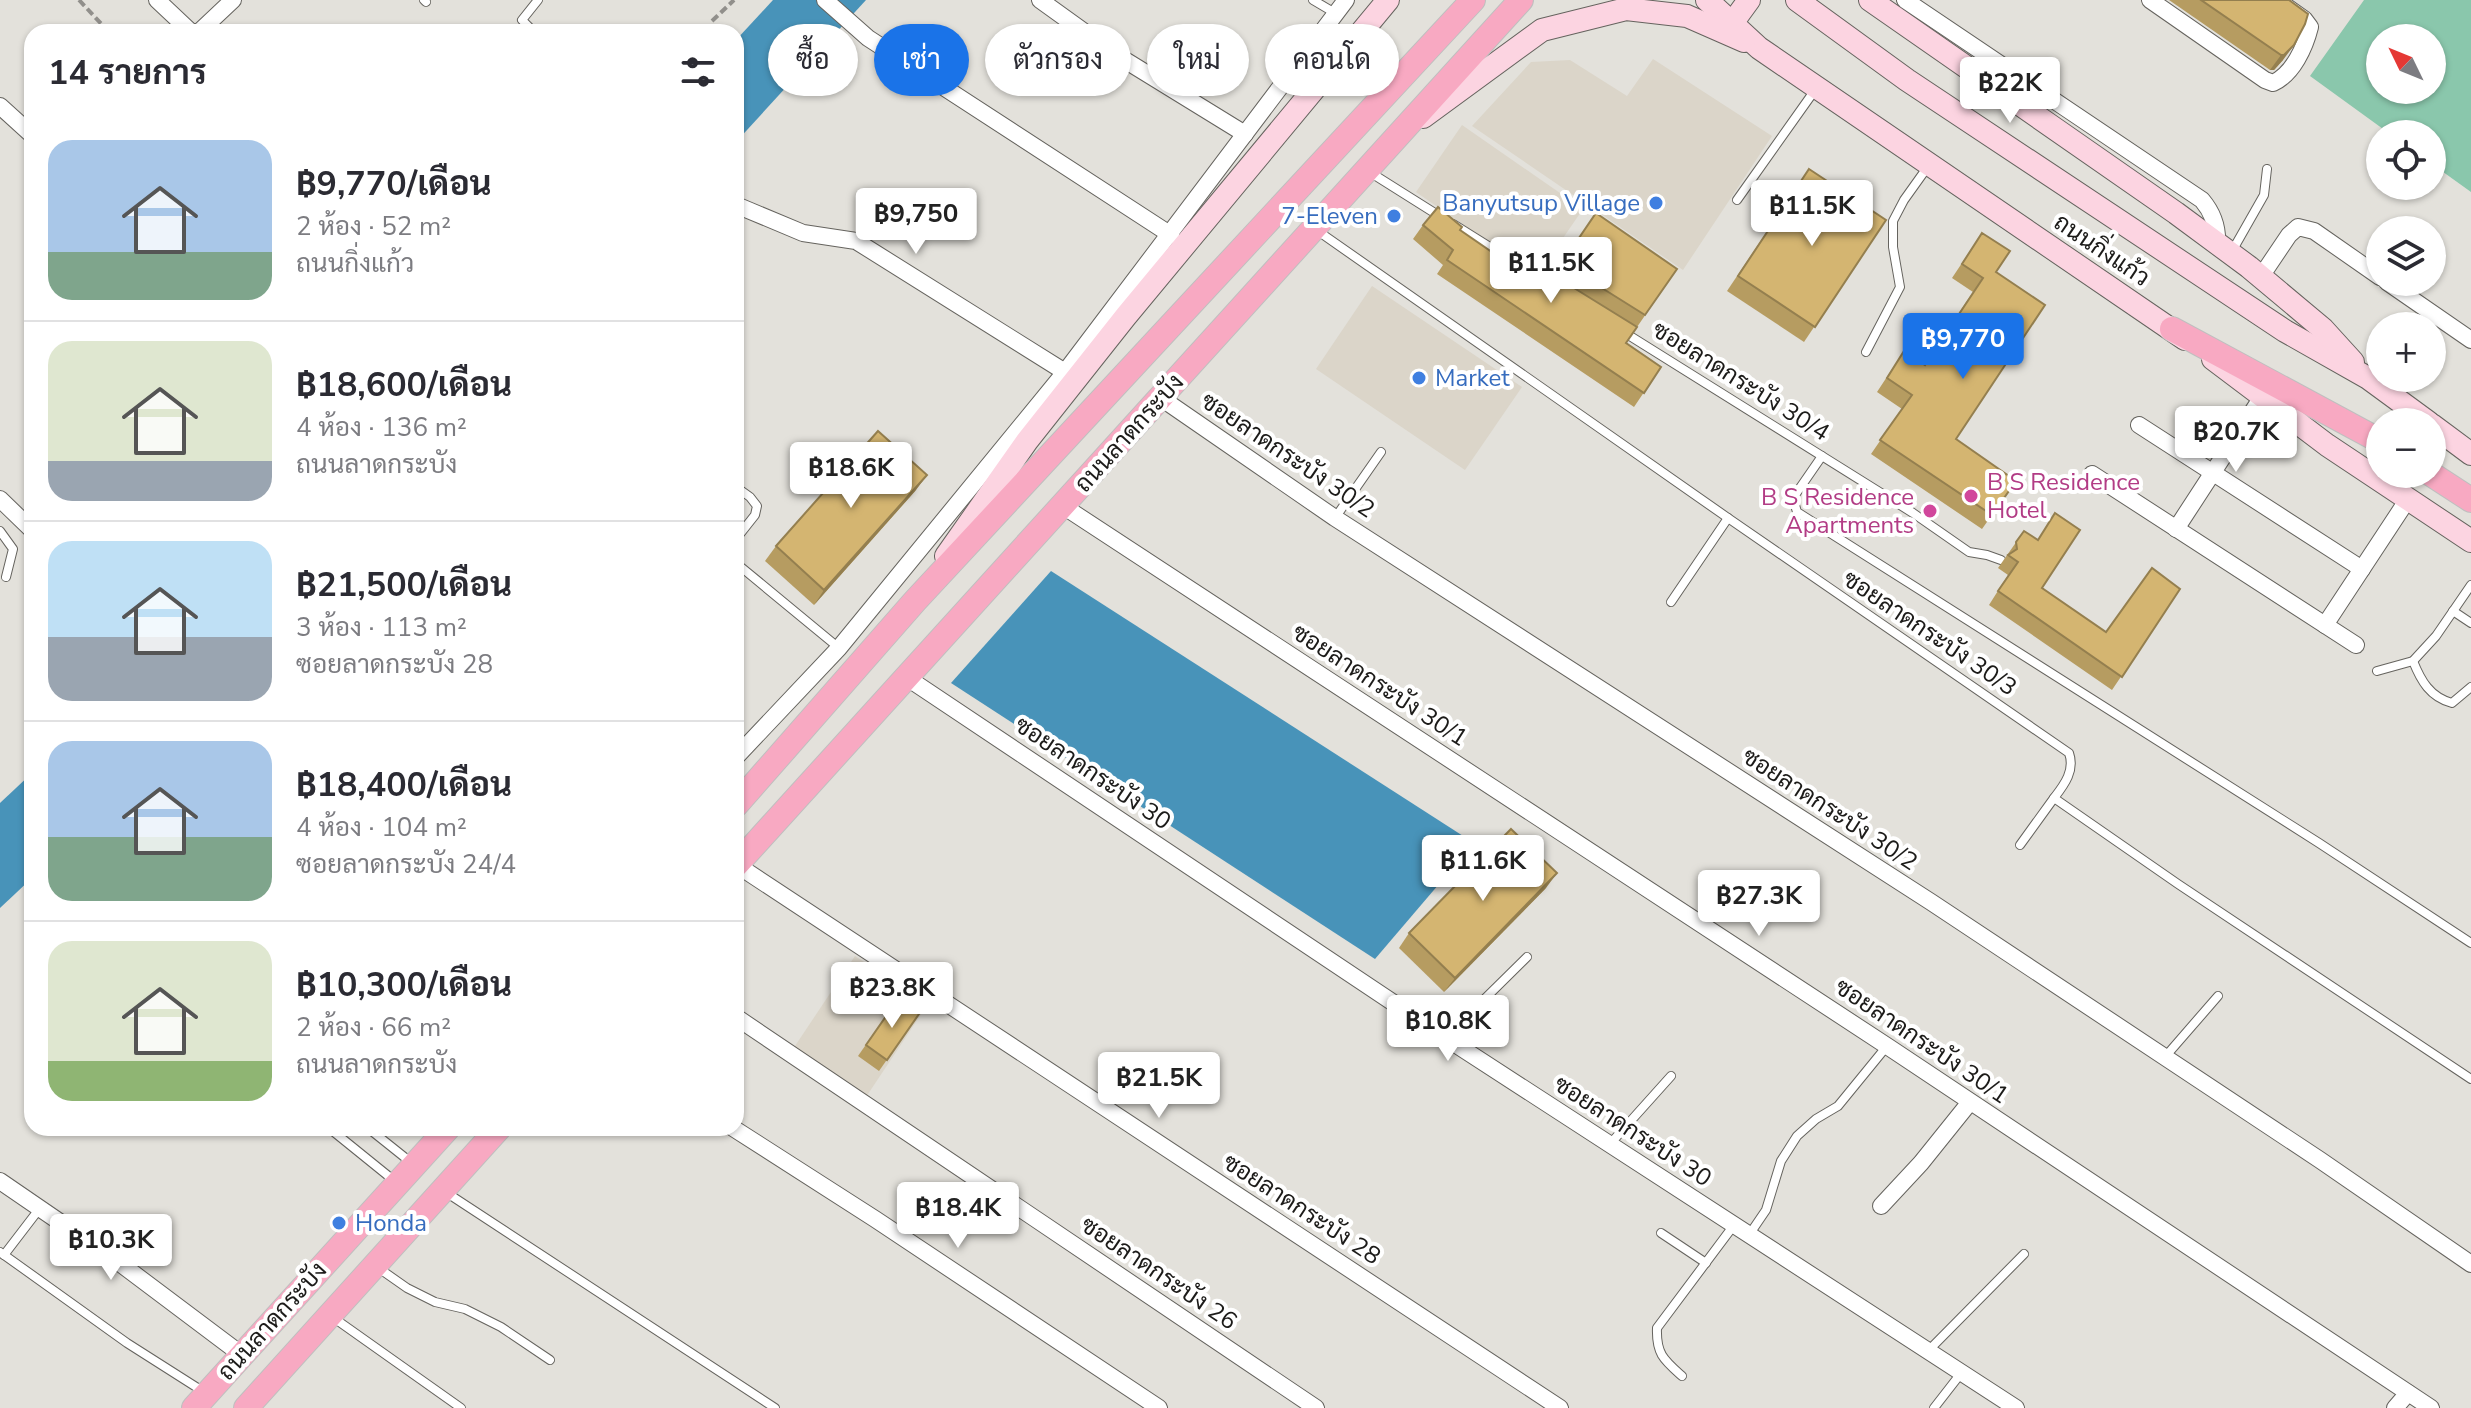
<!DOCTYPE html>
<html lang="th">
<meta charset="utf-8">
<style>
body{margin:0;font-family:"Nunito Sans",Sarabun,sans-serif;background:#f7f7f7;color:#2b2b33;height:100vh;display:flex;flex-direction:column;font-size:30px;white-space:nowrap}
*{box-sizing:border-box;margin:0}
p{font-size:26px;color:#7c7c81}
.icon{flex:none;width:44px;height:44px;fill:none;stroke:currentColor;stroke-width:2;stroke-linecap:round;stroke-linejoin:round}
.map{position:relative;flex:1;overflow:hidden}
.sheet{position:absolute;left:24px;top:24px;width:720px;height:1112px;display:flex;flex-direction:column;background:#fff;border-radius:24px;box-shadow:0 2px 6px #0004}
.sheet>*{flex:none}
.top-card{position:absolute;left:768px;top:24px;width:760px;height:72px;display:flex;gap:16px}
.needle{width:52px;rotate:313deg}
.fabs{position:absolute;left:2366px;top:24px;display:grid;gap:16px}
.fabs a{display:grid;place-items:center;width:80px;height:80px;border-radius:50%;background:#fff;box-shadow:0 2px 6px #0004;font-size:40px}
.price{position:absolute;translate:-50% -68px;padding:0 18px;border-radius:8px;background:#fff;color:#222;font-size:26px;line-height:52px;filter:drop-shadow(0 2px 4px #0008)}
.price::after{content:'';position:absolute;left:50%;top:48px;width:24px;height:18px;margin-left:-12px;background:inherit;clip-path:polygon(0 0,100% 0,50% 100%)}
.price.selected{background:#1a73e8;color:#fff}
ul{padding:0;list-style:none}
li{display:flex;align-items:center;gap:24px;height:200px;padding:0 24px}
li+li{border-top:2px solid #e1e1e2}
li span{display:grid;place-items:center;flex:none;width:224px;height:160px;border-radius:24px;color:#555}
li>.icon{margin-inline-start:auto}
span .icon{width:96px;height:96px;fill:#fffc;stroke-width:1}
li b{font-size:34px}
h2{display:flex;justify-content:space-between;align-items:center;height:96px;padding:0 24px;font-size:34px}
.tag{padding:0 28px;border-radius:36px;background:#fff;box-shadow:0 2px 6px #0004;font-size:28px;line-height:72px}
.tag.selected{background:#1a73e8;color:#fff}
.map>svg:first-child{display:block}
</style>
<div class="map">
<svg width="2471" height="1408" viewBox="0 0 2471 1408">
<rect width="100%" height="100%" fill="#e3e1db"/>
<g fill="#dbd5c9">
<path d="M1653,59l119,77 -89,134 -211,-144 59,-64 39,-2 57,36z"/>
<path d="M1462,125l121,84 -46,67 -121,-84z"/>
<path d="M1372,286l150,101 -57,83 -149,-101z"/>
<path d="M855,956l73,48 -64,96 -73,-48z"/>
</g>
<path fill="#8ac7ac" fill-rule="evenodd" d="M2364,0h107v192l-39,-28v-30h-42l-80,-58zM2380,38h52v52h-52z"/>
<g fill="#4893b9">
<path d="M773,0h93l-130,142v-102z"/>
<path d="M1051,571l423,272 -99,116 -424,-276z"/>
<path d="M32,773v105l-32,30v-105z"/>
</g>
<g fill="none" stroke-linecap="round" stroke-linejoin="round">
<defs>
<g id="service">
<path d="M424,0l2,2"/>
<path d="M1313,0l22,13"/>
<path d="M534,32l-12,-12 16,-20"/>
<path d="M1368,171l73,46"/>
<path d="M1737,200l78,-110"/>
<path d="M1453,224l104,65"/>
<path d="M1315,229l413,289 341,235c6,17 -4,31 -15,45l124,86 293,195"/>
<path d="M856,241l28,-40"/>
<path d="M2231,253l33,-58 3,-26"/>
<path d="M1622,331l291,182 56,39 18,3 14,5"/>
<path d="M1866,352l34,-65 -7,-40v-26l11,-21 25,-35"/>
<path d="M1822,456l-29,42 4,14 522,331 152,100"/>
<path d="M736,487l14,10 7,9 -2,9 -19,24"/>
<path d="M1335,518l46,-66"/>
<path d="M0,531l13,18 -7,28"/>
<path d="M736,563l103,85"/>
<path d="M1671,602l57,-84"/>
<path d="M2453,611l18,12"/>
<path d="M2413,661c8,20 17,36 39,42l19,-16"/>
<path d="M2377,671l36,-10 23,-25 35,-51"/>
<path d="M2020,845l34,-47"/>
<path d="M1446,1037l81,-80"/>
<path d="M2165,1057l53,-61"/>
<path d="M329,1128l68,55"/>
<path d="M368,1128l45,36"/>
<path d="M1610,1144l61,-68"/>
<path d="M444,1191l331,217"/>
<path d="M1661,1233l45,30"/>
<path d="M1749,1235l17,-25 15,-49 16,-25 19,-17 22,-13 49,-60"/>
<path d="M0,1252l127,91 77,49"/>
<path d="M4,1255l36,-47"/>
<path d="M377,1267l30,21 28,14 30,7 36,18 49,33"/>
<path d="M331,1316l130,92"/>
<path d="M1928,1351l96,-97"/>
<path d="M1682,1376c-18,-16 -26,-22 -25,-48l77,-103"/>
<path d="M1934,1408l28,-36"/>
</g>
<g id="minor">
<path d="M157,0l34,32"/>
<path d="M825,0l43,38 303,197"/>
<path d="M1040,0l75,54 130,80"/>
<path d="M1905,0l297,200c11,13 16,27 15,44"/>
<path d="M2150,0l115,80 8,3c20,-9 32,-36 37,-56l-6,-8 -27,-19"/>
<path d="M199,32l34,-32"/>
<path d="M0,106l32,29"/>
<path d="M736,205l67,28 53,8 209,131"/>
<path d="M2260,278l29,-43 9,-8 16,4 66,46"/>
<path d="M2387,282l84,58"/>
<path d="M1161,398l174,120 596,384 389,258 151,104"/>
<path d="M2139,425l223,144"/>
<path d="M2092,474l264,171"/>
<path d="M0,499l32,31"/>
<path d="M1063,506l824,540 544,362"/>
<path d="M2176,529l86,-132"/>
<path d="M2325,625l83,-126"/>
<path d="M906,677l540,361 570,370"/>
<path d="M736,757l103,-109 226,-276 281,-372"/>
<path d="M737,865l823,543"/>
<path d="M736,1017l580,391"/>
<path d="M733,1128l142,91 284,189"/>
<path d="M0,1181l121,83 121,91"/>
<path d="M1881,1206l40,-43 49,-61"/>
<path d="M2395,1408l13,-15"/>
</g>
<g id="secondary">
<path d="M1707,0l52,48 426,291"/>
<path d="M1797,0l110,80 378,251 83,47 60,44"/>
<path d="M1870,0l306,213 73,54 74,62 30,33"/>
<path d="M1733,22l16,-22"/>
<path d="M1423,117l119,-87 84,-21 61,7 57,25"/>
<path d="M2213,359l114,86 144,96"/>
<path d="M2432,425l39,29"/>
<path d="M946,556l81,-115 99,-125 262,-316"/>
</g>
<g id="primary">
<path d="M2172,329l208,112"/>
<path d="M2431,474l40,26"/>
<path d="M736,805l179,-204 558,-601"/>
<path d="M736,865l785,-865"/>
<path d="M194,1408l254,-280"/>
<path d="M246,1408l253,-280"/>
</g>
</defs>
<use href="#service" stroke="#65635e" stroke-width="10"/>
<use href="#minor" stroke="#65635e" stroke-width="18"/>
<use href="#secondary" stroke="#65635e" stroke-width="24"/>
<use href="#primary" stroke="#bfbfbf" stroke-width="26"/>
<g stroke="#918f8b" stroke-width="4" stroke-dasharray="8 4" stroke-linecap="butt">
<path d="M79,0l30,32"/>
<path d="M712,21l22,-21"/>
</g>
<use href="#service" stroke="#fff" stroke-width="8"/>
<use href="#minor" stroke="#fff" stroke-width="16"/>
<use href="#secondary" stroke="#fcd4e1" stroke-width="22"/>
<use href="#primary" stroke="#f8a9c2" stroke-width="24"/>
</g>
<g fill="#b69c61">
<path d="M2169,0h120l-6,60 -9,10h-4z"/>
<path d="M1809,169l77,51 -82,122 -77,-51z"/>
<path d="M1596,213l81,56 -51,74 35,24 -27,40 -197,-133 6,-9 -30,-26 10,-14 37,6 84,57z"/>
<path d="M1982,233l14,39 -40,167 60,42 -34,48 -111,-75 31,-45 -25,-17 27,-41 20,14 49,-73 -21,-14z"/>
<path d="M916,490l-102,115 -49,-44 11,-15z"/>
<path d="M2024,531l18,57 64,44 74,-43 -68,101 -123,-85 19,-30 -10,-7z"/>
<path d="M1546,888l-102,104 -45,-44 10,-15z"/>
<path d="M898,999l21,15 -40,57 -21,-15z"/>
</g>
<g fill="#947f4f">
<path d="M2294,45l-11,15 -9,10h-4l11,-15z"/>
<path d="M927,475l-11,15 -102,115 10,-15z"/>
<path d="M1557,873l-11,15 -102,104 11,-14z"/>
</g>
<g fill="#d4b571" stroke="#947f4f" stroke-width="2">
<path d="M2201,0h88l19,14 -3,10 -11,21 -10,10h-3z"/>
<path d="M1809,169l77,51 -71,107 -77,-51z"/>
<path d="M1438,207l24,20 -2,3 84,58 9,-13 84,52 -11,16 35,24 -17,26 -197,-133 6,-10 -30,-25z"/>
<path d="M1596,213l81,56 -32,46 -83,-52z"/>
<path d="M1982,233l28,18 -14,21 49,33 -89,134 60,42 -24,34 -112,-75 32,-45 -25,-17 17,-27 21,14 58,-87 -21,-14z"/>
<path d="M878,431l49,44 -103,115 -48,-44z"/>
<path d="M2055,513l25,17 -38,58 64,44 46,-64 28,21 -58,88 -124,-86 20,-29 -10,-7 9,-6 -1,-7 8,-11 14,9z"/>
<path d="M1511,829l46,44 -102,105 -46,-45z"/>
<path d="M898,999l21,15 -32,46 -21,-15z"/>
</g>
<g fill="#3f7fe0" stroke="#fff" stroke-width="3">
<circle cx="1656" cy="203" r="8"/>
<circle cx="1394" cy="216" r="8"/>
<circle cx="1419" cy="378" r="8"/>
<circle cx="339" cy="1223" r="8"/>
</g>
<g fill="#d1479c" stroke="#fff" stroke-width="3">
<circle cx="1971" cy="496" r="8"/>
<circle cx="1930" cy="511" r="8"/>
</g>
<g text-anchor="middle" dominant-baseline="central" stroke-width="8" stroke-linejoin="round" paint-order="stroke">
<g font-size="24" fill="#366cbe" stroke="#fff" text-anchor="end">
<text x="1640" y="203">Banyutsup Village</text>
<text x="1378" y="216">7-Eleven</text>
<text x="1435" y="378" text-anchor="start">Market</text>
<text x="355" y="1223" text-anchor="start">Honda</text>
</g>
<g font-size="24" fill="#1c1b19" stroke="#fff">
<text transform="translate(2102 250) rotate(34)">ถนนกิ่งแก้ว</text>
<text transform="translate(1741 381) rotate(32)">ซอยลาดกระบัง 30/4</text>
<text transform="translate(1129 433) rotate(-48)">ถนนลาดกระบัง</text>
<text transform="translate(1288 455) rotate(34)">ซอยลาดกระบัง 30/2</text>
<text transform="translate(1930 633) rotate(34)">ซอยลาดกระบัง 30/3</text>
<text transform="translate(1380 685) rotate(33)">ซอยลาดกระบัง 30/1</text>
<text transform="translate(1093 773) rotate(34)">ซอยลาดกระบัง 30</text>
<text transform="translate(1830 809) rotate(33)">ซอยลาดกระบัง 30/2</text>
<text transform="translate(1922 1041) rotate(34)">ซอยลาดกระบัง 30/1</text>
<text transform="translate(1633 1131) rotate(33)">ซอยลาดกระบัง 30</text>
<text transform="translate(1302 1209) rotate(33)">ซอยลาดกระบัง 28</text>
<text transform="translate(1159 1273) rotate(34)">ซอยลาดกระบัง 26</text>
<text transform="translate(272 1321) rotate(-48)">ถนนลาดกระบัง</text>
</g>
<g font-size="24" fill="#b23c85" stroke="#fff" text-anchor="start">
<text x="1987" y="482">B S Residence<tspan x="1987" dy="28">Hotel</tspan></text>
<text x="1914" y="497" text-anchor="end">B S Residence<tspan x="1914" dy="28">Apartments</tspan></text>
</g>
</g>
</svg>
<div class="fabs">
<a><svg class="needle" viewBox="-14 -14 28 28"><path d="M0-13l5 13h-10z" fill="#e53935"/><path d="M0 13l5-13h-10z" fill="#7c7c81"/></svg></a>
<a><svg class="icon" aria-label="locate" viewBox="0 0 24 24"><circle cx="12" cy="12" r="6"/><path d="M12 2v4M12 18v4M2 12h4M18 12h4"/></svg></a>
<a><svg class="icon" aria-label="layers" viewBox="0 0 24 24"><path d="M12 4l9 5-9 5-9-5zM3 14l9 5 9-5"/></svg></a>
<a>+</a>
<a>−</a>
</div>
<b class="price" style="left:2010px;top:125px">฿22K</b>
<b class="price" style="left:1812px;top:248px">฿11.5K</b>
<b class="price" style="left:916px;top:256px">฿9,750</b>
<b class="price" style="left:1551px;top:305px">฿11.5K</b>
<b class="price selected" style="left:1963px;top:381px">฿9,770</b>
<b class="price" style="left:2236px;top:474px">฿20.7K</b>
<b class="price" style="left:851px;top:510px">฿18.6K</b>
<b class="price" style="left:1483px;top:903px">฿11.6K</b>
<b class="price" style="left:1759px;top:938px">฿27.3K</b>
<b class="price" style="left:892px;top:1030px">฿23.8K</b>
<b class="price" style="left:1448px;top:1063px">฿10.8K</b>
<b class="price" style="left:1159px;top:1120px">฿21.5K</b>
<b class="price" style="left:958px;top:1250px">฿18.4K</b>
<b class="price" style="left:111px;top:1282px">฿10.3K</b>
<div class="top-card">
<a class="tag">ซื้อ</a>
<a class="tag selected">เช่า</a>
<a class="tag">ตัวกรอง</a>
<a class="tag">ใหม่</a>
<a class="tag">คอนโด</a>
</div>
<section class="sheet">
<h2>14 รายการ<svg class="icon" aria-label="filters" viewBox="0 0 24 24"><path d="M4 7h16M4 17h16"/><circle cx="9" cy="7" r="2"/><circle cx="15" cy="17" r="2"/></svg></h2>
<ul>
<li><span style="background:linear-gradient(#a9c7e8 70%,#7fa58c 0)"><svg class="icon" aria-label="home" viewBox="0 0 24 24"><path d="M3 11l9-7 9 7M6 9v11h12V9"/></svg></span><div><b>฿9,770/เดือน</b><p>2 ห้อง · 52 m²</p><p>ถนนกิ่งแก้ว</p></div></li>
<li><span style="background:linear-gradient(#dfe7d0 75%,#9aa5b1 0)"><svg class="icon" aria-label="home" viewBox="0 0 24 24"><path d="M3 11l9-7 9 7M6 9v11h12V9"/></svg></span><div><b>฿18,600/เดือน</b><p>4 ห้อง · 136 m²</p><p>ถนนลาดกระบัง</p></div></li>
<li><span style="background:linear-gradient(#bfe0f5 60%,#9aa5b1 0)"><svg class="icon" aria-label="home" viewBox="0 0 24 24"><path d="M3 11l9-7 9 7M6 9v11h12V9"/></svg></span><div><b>฿21,500/เดือน</b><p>3 ห้อง · 113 m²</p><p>ซอยลาดกระบัง 28</p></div></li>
<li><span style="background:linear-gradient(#a9c7e8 60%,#7fa58c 0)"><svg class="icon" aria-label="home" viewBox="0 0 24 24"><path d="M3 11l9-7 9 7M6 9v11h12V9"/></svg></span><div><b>฿18,400/เดือน</b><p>4 ห้อง · 104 m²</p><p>ซอยลาดกระบัง 24/4</p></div></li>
<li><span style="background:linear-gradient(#dfe7d0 75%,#8fb573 0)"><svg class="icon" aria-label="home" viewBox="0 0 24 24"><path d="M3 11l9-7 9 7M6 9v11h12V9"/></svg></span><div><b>฿10,300/เดือน</b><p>2 ห้อง · 66 m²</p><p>ถนนลาดกระบัง</p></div></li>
</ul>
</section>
</div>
